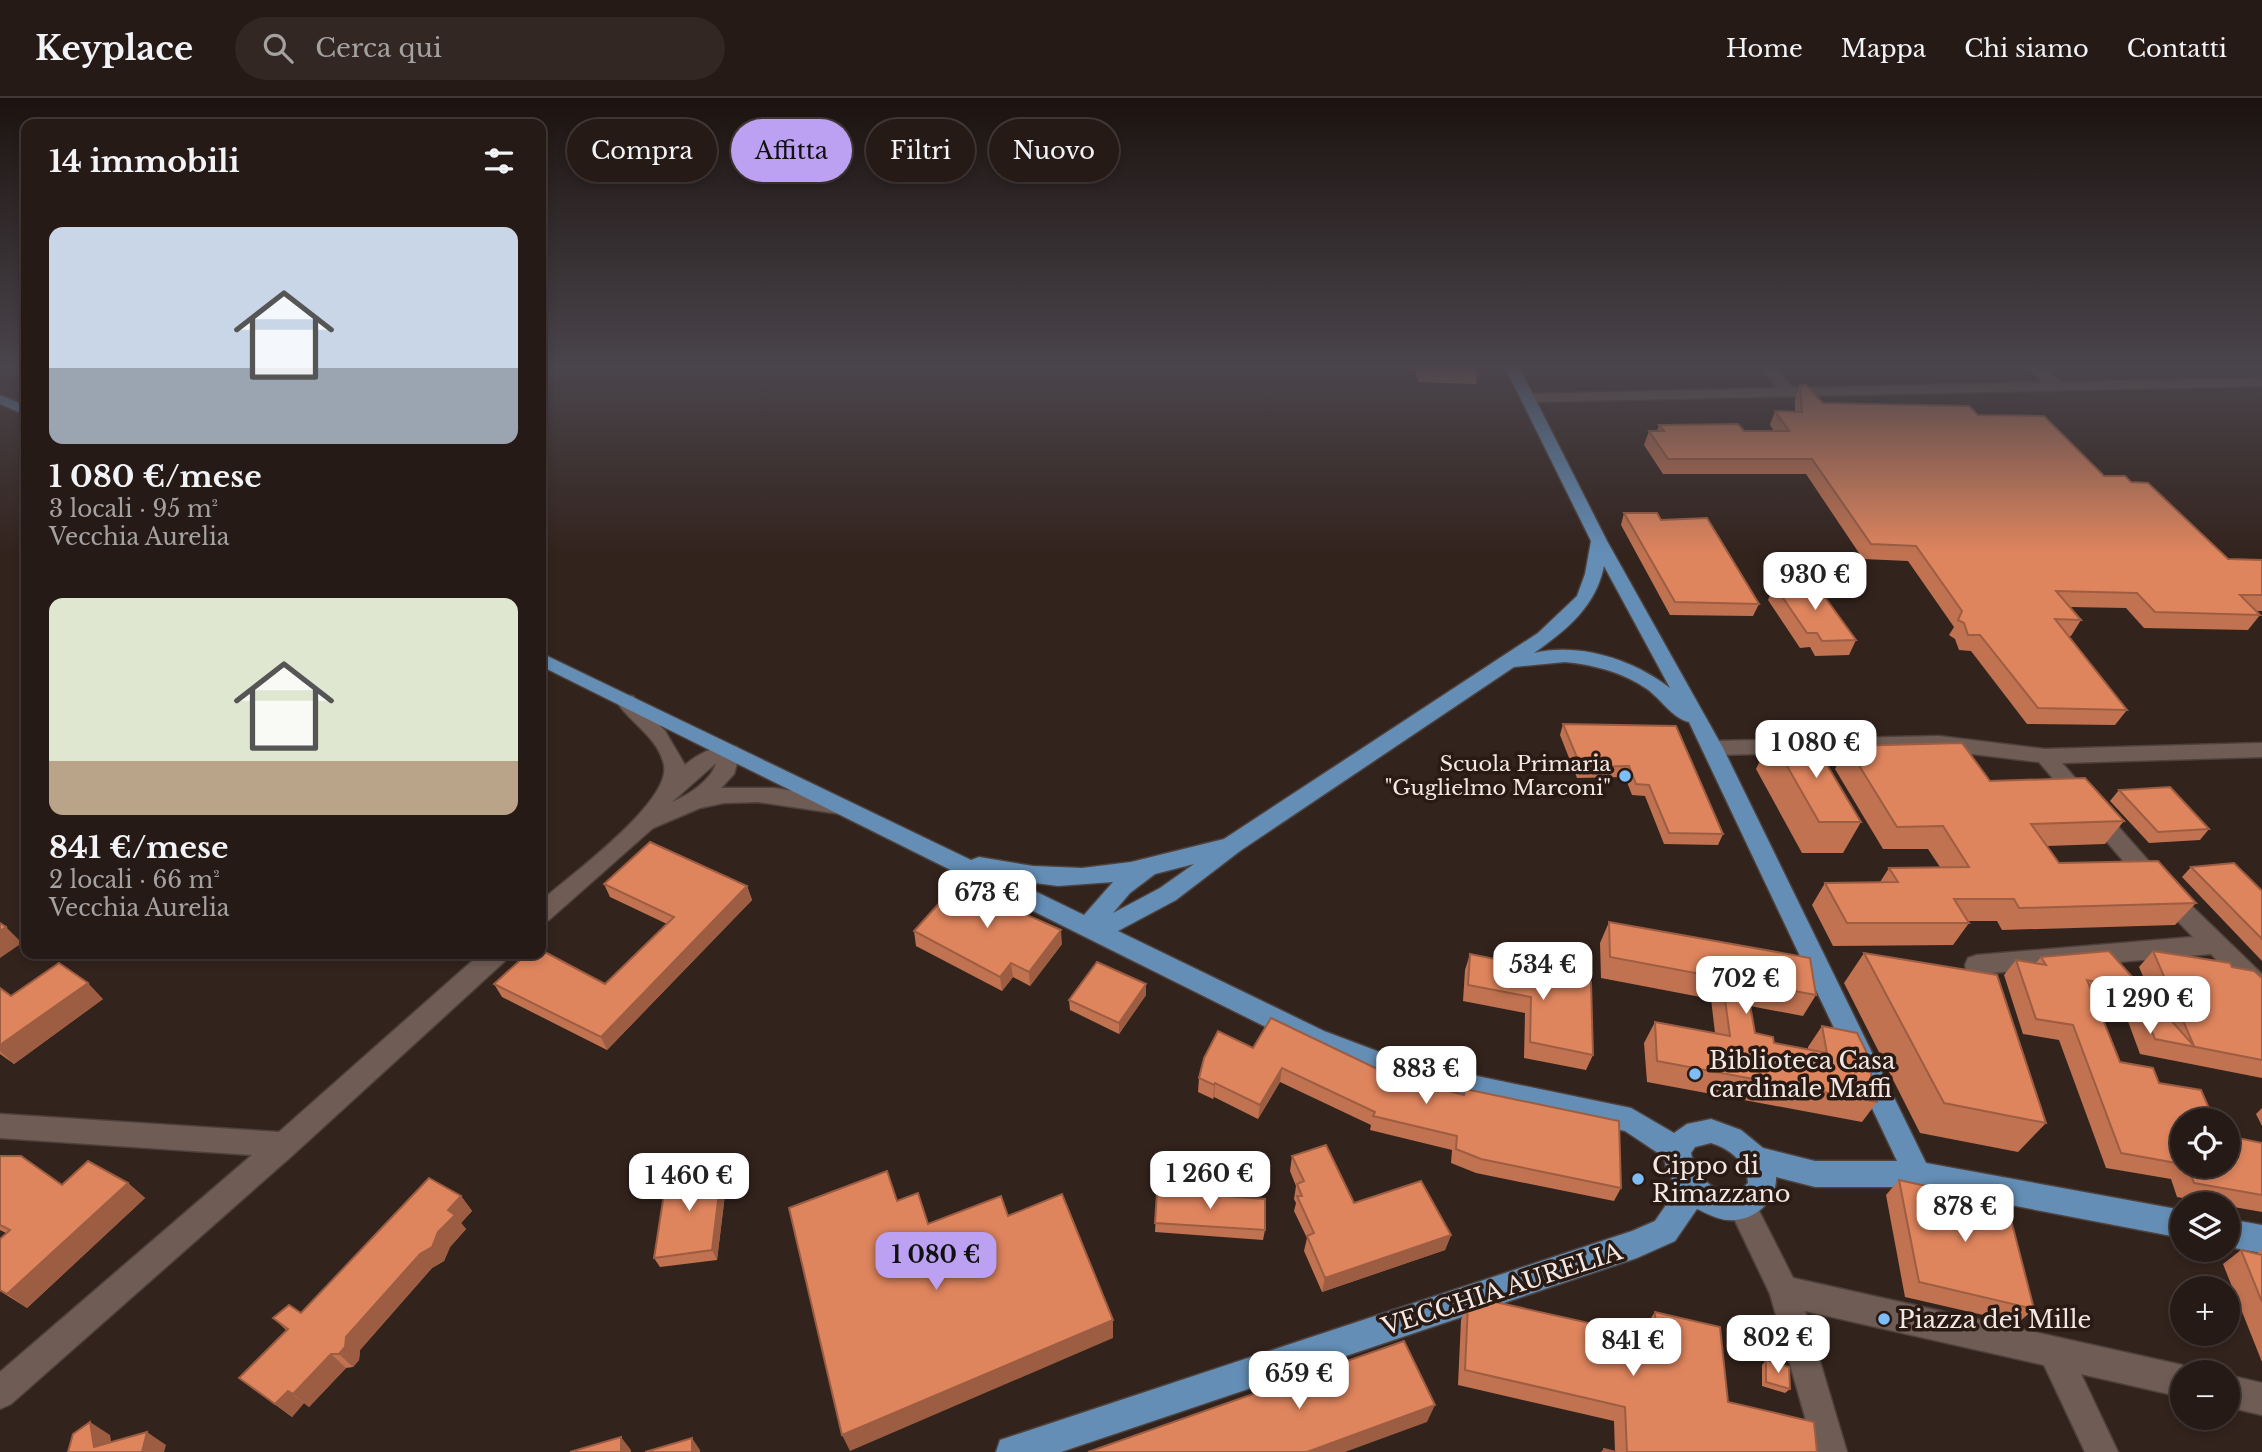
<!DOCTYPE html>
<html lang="it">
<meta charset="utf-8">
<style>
body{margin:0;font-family:"Libre Baskerville",serif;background:#322723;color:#f1f3f6;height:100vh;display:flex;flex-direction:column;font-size:26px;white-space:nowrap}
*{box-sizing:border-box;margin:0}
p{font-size:23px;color:#a4a1a1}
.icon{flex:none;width:38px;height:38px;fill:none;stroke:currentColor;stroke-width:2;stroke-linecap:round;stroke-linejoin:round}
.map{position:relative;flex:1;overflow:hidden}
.drawer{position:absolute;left:21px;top:21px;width:525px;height:840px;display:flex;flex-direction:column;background:#261a16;border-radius:14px;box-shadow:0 4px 10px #0003,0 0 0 2px #423835}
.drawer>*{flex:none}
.guide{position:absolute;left:567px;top:21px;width:665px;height:63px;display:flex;gap:14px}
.controls{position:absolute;left:2170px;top:1010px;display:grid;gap:14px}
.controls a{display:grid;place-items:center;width:70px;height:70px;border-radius:50%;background:#261a16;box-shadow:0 4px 10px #0003,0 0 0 2px #423835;font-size:35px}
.price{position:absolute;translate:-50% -60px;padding:0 16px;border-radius:14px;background:#fff;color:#222;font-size:23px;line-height:46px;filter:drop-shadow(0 2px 4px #0008)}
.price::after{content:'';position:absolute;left:50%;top:42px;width:21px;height:16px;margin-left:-10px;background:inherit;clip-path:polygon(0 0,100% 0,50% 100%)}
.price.active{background:#bca0f2;color:#111}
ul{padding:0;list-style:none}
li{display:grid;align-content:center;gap:14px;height:371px;padding:0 28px}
li span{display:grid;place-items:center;height:217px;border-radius:14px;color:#555}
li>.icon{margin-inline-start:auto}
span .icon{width:126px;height:126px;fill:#fffc;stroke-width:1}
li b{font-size:30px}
h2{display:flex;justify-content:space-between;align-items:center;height:84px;padding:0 28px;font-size:30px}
.chip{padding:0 24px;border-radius:32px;background:#261a16;box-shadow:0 4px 10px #0003,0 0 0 2px #423835;font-size:24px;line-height:63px}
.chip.active{background:#bca0f2;color:#111}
header{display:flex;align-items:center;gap:42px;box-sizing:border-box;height:98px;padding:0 35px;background:#261a16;border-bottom:2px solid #423835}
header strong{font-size:33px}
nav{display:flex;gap:38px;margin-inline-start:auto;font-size:24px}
.search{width:490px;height:63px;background:#322723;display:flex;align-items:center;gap:18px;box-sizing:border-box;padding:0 24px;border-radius:38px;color:#a4a1a1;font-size:26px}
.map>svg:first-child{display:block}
</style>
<header>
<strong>Keyplace</strong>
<div class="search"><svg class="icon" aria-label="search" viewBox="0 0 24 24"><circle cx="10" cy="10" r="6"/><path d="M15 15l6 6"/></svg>Cerca qui</div>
<nav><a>Home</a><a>Mappa</a><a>Chi siamo</a><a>Contatti</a></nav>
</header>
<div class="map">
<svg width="2262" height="1354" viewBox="0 0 2262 1354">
<rect width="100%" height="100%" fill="#33231d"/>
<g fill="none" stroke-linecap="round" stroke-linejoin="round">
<defs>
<g id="minor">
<path d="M1758,267h14l21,23 251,-6 -19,-17h15l21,17 201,-4v8l-734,16 -7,-4 7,-4 250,-6z"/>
<path d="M626,597l7,1 32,35 20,34c13,-11 35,-23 52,-18l3,5 -6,22 -13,14h53l66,10 8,3 3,5 -3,5 -8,3 -82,-12 -34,1 -24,5 -47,20 -104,92 -8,3v-22c27,-24 131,-99 123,-136 -5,-27 -34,-42 -48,-64zM716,665c-4,17 -29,33 -44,39z"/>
<path d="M1939,638l106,13 217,-6v14l-200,6 107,121 93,90v26l-9,-3 -42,-43 -219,19 7,26 -3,7 -9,3 -9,-3 -13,-41 3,-7 9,-3 216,-18 -40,-41 -114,-134 -100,-12 -226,5 -10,-7 10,-7z"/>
<path d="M480,856h28l-3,7 -211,193 -283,250 -11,5v-37l252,-217 -252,-17v-24l279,18z"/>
<path d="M1742,1095l10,4 41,81 389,87 12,7h-12v25l-101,-23 37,78h-33l-41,-87 -239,-54 42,141h-32l-45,-158 -42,-88 4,-9z"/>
<path d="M2228,1277l34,8v32l-34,-8z"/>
</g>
<g id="major">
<path d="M1504,267h14l89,176 116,207 203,415 256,47v28l-265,-51h-102l-39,-10c1,25 -23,45 -48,43 -10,0 -22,-7 -31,-11l-22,32 -38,17 -576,194h-65l4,-12 12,-4 620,-205 23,-10 22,-32 -11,-22 -2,-10 -39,-26 -177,-39 -72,-19 -70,-26 -765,-381v-13l430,207 8,-3 54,9 49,2 49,-6 93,-23 314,-206 39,-37 8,-22 6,-33zM1604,468l66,122c-36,-28 -90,-46 -136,-35 33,-23 62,-47 70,-87zM1565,564c30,3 57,10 82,27 13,9 26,30 42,33l208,439h-82l-52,-13 -22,-18 -30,-11 -24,5 -13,9 -43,-25 -183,-38 -71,-19 -53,-20 -206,-100 58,-31 64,-49 274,-184zM1194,766l-34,24 -47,25 17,-20 25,-19zM1012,782l46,6 55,-4 -29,33zM1711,1045c19,6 36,19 37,40 -23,23 -53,-4 -57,-30l4,-6z"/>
<path d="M0,297l26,11v9l-26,-11z"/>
<path d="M2228,1121l34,6v28l-34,-6z"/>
</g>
</defs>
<use href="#minor" stroke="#4e413c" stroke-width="3"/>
<use href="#major" stroke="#4e413c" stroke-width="3"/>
<use href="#minor" fill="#6f5d55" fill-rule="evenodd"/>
<use href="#major" fill="#648eb6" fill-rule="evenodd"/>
</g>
<g fill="#c07251">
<path d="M1413,267h78v2h-16l2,8 -1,9 -57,-2z"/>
<path d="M1800,287l23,18 155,12 126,61 27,6 97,77 34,1v51h-6l4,4 -12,15 -104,-2 -18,-20 -56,-1 11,13 -10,16h-3l59,74 -12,15 -88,-1 -56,-73 -12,-1 -4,-11 -6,-4 5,-8 -46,-66 -45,-2 -57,-85h-143l-19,-29 5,-14h8l2,-6 85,6h30l-4,-6 5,-14 20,1v-13z"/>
<path d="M1624,415l37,7 98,84 -6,12 -83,-1 -49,-90z"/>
<path d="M1774,487l82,55 -7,15 -34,1 -5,-9 -10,1 -32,-48z"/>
<path d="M1563,626l113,2 47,108 -5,11 -54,-1 -19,-48 -13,-1 -7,-18 -48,1 -17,-43z"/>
<path d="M1771,640l90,84 -18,31h-41l-46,-84z"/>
<path d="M1847,648l143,35 134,40 -19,23 -58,2 12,17 137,40 -21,22 -173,5 -5,-9h-29l1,2 -16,22 -120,1 -21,-41 13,-22 55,-1 9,-14 51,-1 -12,-18h-45l-48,-80z"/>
<path d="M2119,692l90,39 -9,11 -51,3 -39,-42z"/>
<path d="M2191,769l71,24v70l-80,-84z"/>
<path d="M604,786l143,2 5,14 -145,150 -105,-53 -8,-13h111l62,-60 -57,-27z"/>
<path d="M994,794v8l68,44 -32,42 -17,-9 -11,14 -86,-45 -2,-15z"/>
<path d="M1609,824l207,73 -13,21 -53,-10 5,27 19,10 34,6v-2l14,-21 55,76 -15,20 -215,-40 -3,-39 11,-21 60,11 -4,-34 -110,-21 -1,-35z"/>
<path d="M2109,853l45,50 -15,-34 14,-16 79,16 30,11v100l-122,-24 -18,-49 -27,-5 25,62 39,21 23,37v46h46l34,-23v69l-34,-6v-2h-11l-40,-7 -6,-18 -65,-11 -47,-128 -36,-6 -19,-59 12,-15 20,3 5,-6z"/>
<path d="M1864,855l182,170 -28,29 -98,-19 -76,-150z"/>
<path d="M1470,856l35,12 88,89 -7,15 -62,-12 1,-45 -62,-12 2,-31z"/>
<path d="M1146,886v11l-27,39 -49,-24 -1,-10z"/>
<path d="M0,890l11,8 92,3 -89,65 -14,-10z"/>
<path d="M1253,950l139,28 71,19 2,-6 156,99 -7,13 -138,-28 -25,-10 1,-13 -82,-20 1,-5 -91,-43 -22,37 -44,-22 -1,2 -15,-7 1,-14z"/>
<path d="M2262,1010v18l-6,-12z"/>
<path d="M0,1058l62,29 66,-2 17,15 -118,110 -27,-17v-52l6,-6 -6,-3z"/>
<path d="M1292,1058l62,47 97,32 -6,15 -123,42 -18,-41 3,-13 -13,-27 2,-8 -2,-4 2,-13 -6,-15z"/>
<path d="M727,1080l-10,82 -57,7 -6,-9z"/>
<path d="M1899,1082l135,129 -16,14 -113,-26 -19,-102z"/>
<path d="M1157,1093l108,39 -2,10 -108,-8z"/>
<path d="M461,1098l11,15 -11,12 5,6 -16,18 -6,14 -12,7 -72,82 -1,10 -6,7 -7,1 -37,39 -5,-4 -12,14 -53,-39 47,-48 -13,-12 28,-5z"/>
<path d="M2262,1151v113l-39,-98 18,-14 15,4z"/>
<path d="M1468,1206l176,31v-7l11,-16 73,90 89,50h-216l3,-3 11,3 -1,-31 -156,-36 3,-65z"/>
<path d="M1766,1262l24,29 -5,4 -23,-7v-21z"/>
</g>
<g fill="#9c5d42">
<path d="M747,788l5,14 -145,150 -6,-13z"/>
<path d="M6,829l16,16 -22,15v-27z"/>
<path d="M1061,832l1,14 -32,42 -1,-14z"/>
<path d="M1011,865l2,14 -11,14 -2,-14z"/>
<path d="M88,885l15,16 -89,65 -14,-13v-6z"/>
<path d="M1146,886v11l-27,39v-11z"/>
<path d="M1282,970l-2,14 -22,37 2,-14z"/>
<path d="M1215,985l-1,14 -1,2 1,-14z"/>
<path d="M722,1070l5,10 -10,82 -5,-10z"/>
<path d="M128,1085l17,15 -118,110 -20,-14z"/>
<path d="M461,1098l11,15 -11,12 5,6 -16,18 -6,14 -12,7 -72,82 -1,10 -6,7 -14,-13 7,-17 102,-127z"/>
<path d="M1451,1137l-6,15 -123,42 3,-14z"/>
<path d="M1113,1222v18l-263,113 -8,-16z"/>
<path d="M331,1256l15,14 -37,39 -16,-13z"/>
<path d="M288,1293l16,12 -12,14 -17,-13z"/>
<path d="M1435,1307l-8,17 -82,30h-38z"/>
<path d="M90,1324l20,13 3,17 -19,-5z"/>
<path d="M147,1334l19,13 -2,7h-22z"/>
<path d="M621,1339l10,13v2h-10z"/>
<path d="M692,1340l8,12v2h-8z"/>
</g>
<g fill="#df855e" stroke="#9c5d42" stroke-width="2">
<path d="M1417,267h57l3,10 -57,-2z"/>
<path d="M1800,287h6l17,18 146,3 9,9 66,1 60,60h21l6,6 17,1 80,76 34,1v35h-22l20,20 -105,-3 -18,-19 -81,-2 25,29 -26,-1 72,91 -89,-2 -58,-73h-12l-4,-12 -6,-3 4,-9 -46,-65 -45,-2 -59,-85h-144l-19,-28h15l-5,-6 79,-1 6,7h45l-14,-20 27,1z"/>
<path d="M1624,415h33l4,7 46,-2 52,86 -84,-2z"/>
<path d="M1774,487h42l40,55 -34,1 -5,-8h-10z"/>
<path d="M1563,626l113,2 47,108 -54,-1 -20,-48 -13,-1 -7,-18 -48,1z"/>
<path d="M1771,640h40l50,84h-42z"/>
<path d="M1962,645l28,38 95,-3 39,43 -93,3 28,39 99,-2 38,42 -177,5 -5,-9h-60l15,24h-122l-22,-40 73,-1 -9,-14 80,-1 -26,-41 -46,1 -50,-81z"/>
<path d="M2170,689l39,42 -51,3 -39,-42z"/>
<path d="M650,744l97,44 -146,151 -107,-53 33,-30h14v-4l64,34 69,-67 -70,-33z"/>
<path d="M2234,765l28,28v48l-71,-72z"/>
<path d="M962,780l32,14 -5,6 72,32 -32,42 -18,-9 -11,14 -86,-46z"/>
<path d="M1609,824l201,36 6,37 -70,-13 9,51 18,4 1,6 53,10 -5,-27 35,7 9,18 11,51 -220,-41 -2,-39 75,14 -8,-58 -112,-21z"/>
<path d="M0,825l6,4 -6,4z"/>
<path d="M2109,853l85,95 -41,-95 77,12 2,4 22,4 8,7v82l-107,-21 -19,-49 -49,-10 33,82 33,6 6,15 42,7 13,30h-32v44l-61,-11 -48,-128 -37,-6 -20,-59 30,5 -5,-8z"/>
<path d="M1864,855l133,22 49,148 -102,-20z"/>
<path d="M1470,856l35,7v5l86,16 2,73 -63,-13 1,-45 -63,-12z"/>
<path d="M1097,864l49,22 -27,39 -50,-23z"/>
<path d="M59,865l29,20 -88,62v-57l11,8z"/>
<path d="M1271,920l121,58 72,19 1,-6 154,32 2,67 -140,-29 -25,-10 1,-13 -84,-20 2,-4 -93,-44 -22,37 -45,-22 -1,2 -15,-7 5,-20 14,-27 35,17z"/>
<path d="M2228,1038l34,7v52l-68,-12 -6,-17h40z"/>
<path d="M1326,1047l28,58 67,-22 30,54 -126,43 -18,-42 7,-3 -17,-37h5l-5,-12 7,-3 -12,-25z"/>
<path d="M0,1058h21l41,29 26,-24 40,22 -121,111 -7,-4v-51l10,-9 -10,-5z"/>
<path d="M722,1070l-10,82 -58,8 13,-83z"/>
<path d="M887,1073l10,30 21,-8 10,31 73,-28 7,20 54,-22 51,126 -271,115 -53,-227z"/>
<path d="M429,1080l32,18 -13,14 7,5 -17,17 -6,15 -12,7 -74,83 -1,10 -6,7h-8l-38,40 -5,-3 -13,13 -36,-26 49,-49 -15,-11 16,-13 12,8z"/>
<path d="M1899,1082l108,24 27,105 -115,-27z"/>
<path d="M1157,1093l108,8v31l-110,-7z"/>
<path d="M2241,1152l21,5v47z"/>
<path d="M1482,1201l174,39 -1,-26 65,15 8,75 86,20 3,30h-190l-2,-45 -160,-37 3,-66z"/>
<path d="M1404,1243l31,64 -128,47h-219z"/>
<path d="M1766,1262l23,7 1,22 -24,-7z"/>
<path d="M90,1324l4,25 53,-15 -5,20h-74l5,-18z"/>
<path d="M621,1339v15h-51z"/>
<path d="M692,1340v14h-47z"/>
<path d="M1604,1351l12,3h-12z"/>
</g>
<linearGradient id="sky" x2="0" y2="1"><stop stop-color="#1c1310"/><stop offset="0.59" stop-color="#4a454c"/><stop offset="1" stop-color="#4a454c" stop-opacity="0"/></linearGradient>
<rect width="2262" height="456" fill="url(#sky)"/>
<g fill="#7dbef9" stroke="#291a13" stroke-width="2.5">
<circle cx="1625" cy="678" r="7"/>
<circle cx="1695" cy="976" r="7"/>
<circle cx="1638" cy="1081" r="7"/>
<circle cx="1884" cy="1221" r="7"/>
</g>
<g text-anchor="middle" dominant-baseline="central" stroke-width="7" stroke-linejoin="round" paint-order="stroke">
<g font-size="21" fill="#f2e7e2" stroke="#291a13" text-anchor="end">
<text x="1611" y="666">Scuola Primaria<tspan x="1611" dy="24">"Guglielmo Marconi"</tspan></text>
</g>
<g font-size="24" fill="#f2e7e2" stroke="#291a13" text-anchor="start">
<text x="1709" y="962">Biblioteca Casa<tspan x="1709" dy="28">cardinale Maffi</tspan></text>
<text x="1652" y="1067">Cippo di<tspan x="1652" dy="28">Rimazzano</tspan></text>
<text x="1898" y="1221">Piazza dei Mille</text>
</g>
<g font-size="24" fill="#f2e7e2" stroke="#291a13">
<text transform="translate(1502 1191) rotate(-18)">VECCHIA AURELIA</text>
</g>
</g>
</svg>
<div class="controls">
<a><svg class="icon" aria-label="locate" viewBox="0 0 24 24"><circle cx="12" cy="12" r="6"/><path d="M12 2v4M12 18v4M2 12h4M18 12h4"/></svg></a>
<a><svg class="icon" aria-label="layers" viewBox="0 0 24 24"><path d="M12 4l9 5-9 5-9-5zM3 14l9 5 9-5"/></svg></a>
<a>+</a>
<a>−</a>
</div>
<b class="price" style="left:1815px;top:514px">930 €</b>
<b class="price" style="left:1816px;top:682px">1 080 €</b>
<b class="price" style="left:987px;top:832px">673 €</b>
<b class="price" style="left:1543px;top:904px">534 €</b>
<b class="price" style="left:1746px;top:918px">702 €</b>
<b class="price" style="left:2150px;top:938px">1 290 €</b>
<b class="price" style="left:1426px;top:1008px">883 €</b>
<b class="price" style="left:1210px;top:1113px">1 260 €</b>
<b class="price" style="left:689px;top:1115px">1 460 €</b>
<b class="price" style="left:1965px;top:1146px">878 €</b>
<b class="price active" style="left:936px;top:1194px">1 080 €</b>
<b class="price" style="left:1778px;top:1277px">802 €</b>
<b class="price" style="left:1633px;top:1280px">841 €</b>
<b class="price" style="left:1299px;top:1313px">659 €</b>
<div class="guide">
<a class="chip">Compra</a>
<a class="chip active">Affitta</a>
<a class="chip">Filtri</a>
<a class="chip">Nuovo</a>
</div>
<section class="drawer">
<h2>14 immobili<svg class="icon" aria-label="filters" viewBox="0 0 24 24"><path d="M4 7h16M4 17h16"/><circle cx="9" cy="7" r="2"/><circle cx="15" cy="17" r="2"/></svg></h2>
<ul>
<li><span style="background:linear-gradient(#c9d6e8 65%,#9aa5b1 0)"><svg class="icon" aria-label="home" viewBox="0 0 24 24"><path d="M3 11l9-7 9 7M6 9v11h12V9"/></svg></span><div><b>1 080 €/mese</b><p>3 locali · 95 m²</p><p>Vecchia Aurelia</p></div></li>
<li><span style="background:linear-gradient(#dfe7d0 75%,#b9a48a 0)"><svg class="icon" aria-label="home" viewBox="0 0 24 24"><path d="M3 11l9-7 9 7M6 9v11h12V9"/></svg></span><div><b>841 €/mese</b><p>2 locali · 66 m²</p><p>Vecchia Aurelia</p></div></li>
</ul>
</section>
</div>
